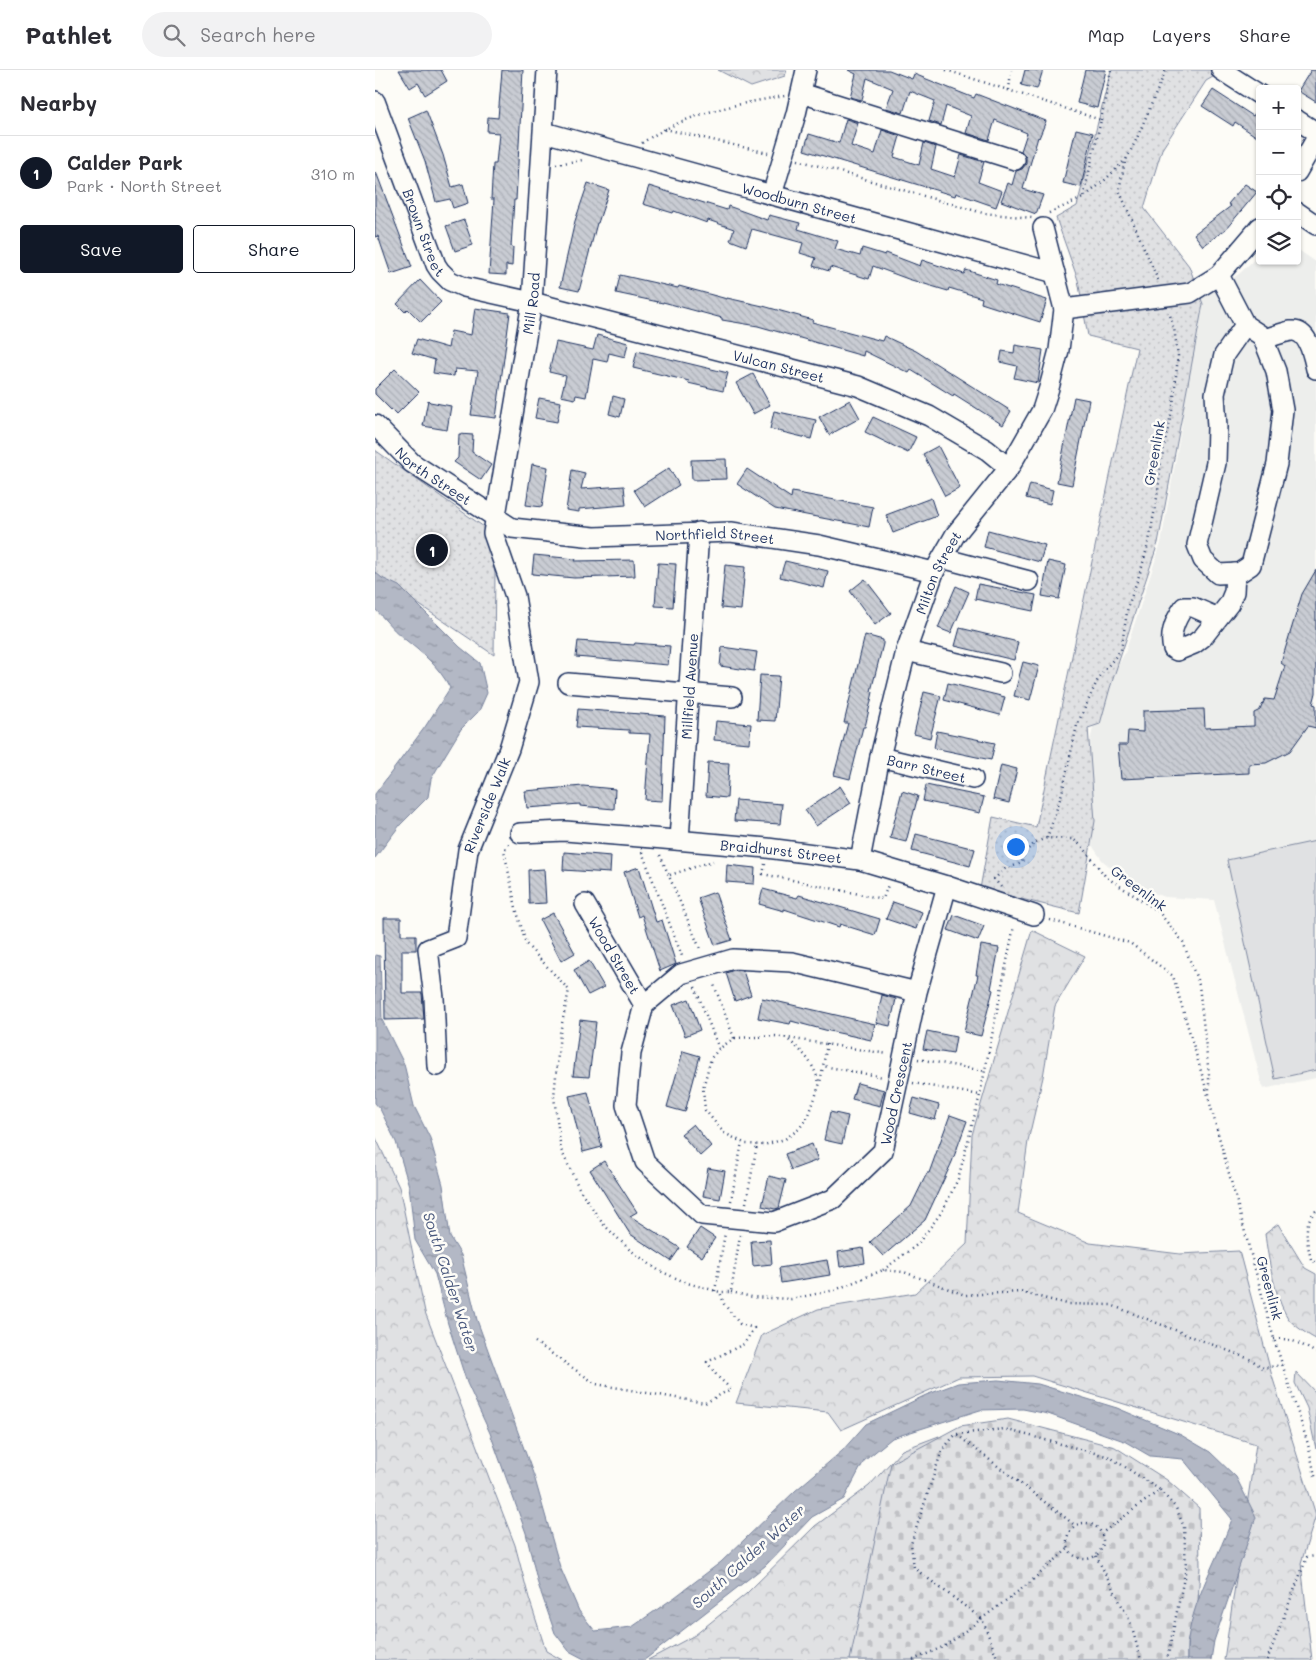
<!DOCTYPE html>
<html lang="en">
<head>
<meta charset="utf-8">
<style>
  :root { --surface:#fff; --page:#f2f2f3; --text:#2b2b33; --muted:#7c7c81; --line:#e1e1e2; --accent:#111827 }
  body { margin:0; font-family:Mali,sans-serif; background:var(--page); color:var(--text) }
  .controls { position:absolute; right:15px; top:15px; display:grid; overflow:hidden; border-radius:5px; box-shadow:0 1px 4px #0004 }
  .controls button { width:45px; height:45px; display:grid; place-items:center; padding:0; border:0; border-bottom:1px solid var(--line); background:var(--surface); color:var(--text); font:25px sans-serif }
  .you { position:absolute; left:640px; top:776px; width:18px; height:18px; margin:-12px; border:4px solid #fff; border-radius:50%; background:#1a73e8; box-shadow:0 0 0 8px #1a73e833 }
  .badge { display:grid; place-items:center; width:32px; height:32px; border-radius:50%; background:var(--accent); color:#fff; font-size:16px; font-weight:700 }
  .pin { position:absolute; translate:-50% -50%; border:2px solid #fff; box-shadow:0 1px 5px #0006 }
  .list { margin:0; padding:0; list-style:none }
  h2 { display:flex; justify-content:space-between; align-items:center; height:65px; margin:0; padding:0 20px; font-size:21px }
  h2 small { font-size:16px; font-weight:400; color:var(--muted) }
  .list li { display:grid; grid-template-columns:32px 1fr auto; gap:15px; align-items:center; box-sizing:border-box; height:75px; padding:0 20px; border-top:1px solid var(--line) }
  .list b { display:block; font-size:19px; white-space:nowrap }
  .list p { margin:0; font-size:16px; white-space:nowrap; color:var(--muted) }
  .list em { font-size:16px; font-style:normal; color:var(--muted) }
  .actions { display:flex; gap:10px; padding:15px 20px }
  .actions a { flex:1; padding:11px 0; border:1px solid var(--accent); border-radius:5px; text-align:center; font-size:18px; color:var(--accent) }
  .actions .main { background:var(--accent); color:#fff }
  .icon { flex:none; width:28px; height:28px; fill:none; stroke:currentColor; stroke-width:2; stroke-linecap:round; stroke-linejoin:round }
  .map { position:relative; flex:none; width:941px; height:1590px; overflow:hidden }
  header { display:flex; align-items:center; gap:30px; box-sizing:border-box; height:70px; padding:0 25px; background:var(--surface); border-bottom:1px solid var(--line) }
  header strong { font-size:24px }
  nav { display:flex; gap:28px; margin-inline-start:auto; font-size:18px }
  .search { width:350px; height:45px; background:var(--page); display:flex; align-items:center; gap:12px; box-sizing:border-box; padding:0 18px; border-radius:28px; color:var(--muted); font-size:19px }
  main { display:flex }
  aside { flex:1; background:var(--surface) }
  .map>svg:first-child { display:block }
  .built { fill:#edeeec }
  .forest { fill:url(#forest-crowns); stroke:#7e88a0 }
  .cemetery { fill:url(#cemetery-stones); stroke:#7e88a0 }
  .park { fill:url(#park-dots); stroke:#7e88a0 }
  .pitch { fill:#e0e1e3; stroke:#7e88a0 }
  .water { fill:url(#water-ripples); stroke:#76819c }
  .building { fill:url(#building-back-hatch); stroke:#1b2f5e }
  .lines { fill:none; stroke-linecap:round; stroke-linejoin:round }
  .minor-casing { stroke:#1b2f5e; stroke-width:22 }
  .path { stroke:#1b2f5e; stroke-width:2.5; stroke-dasharray:1 4; stroke-linecap:butt }
  .minor { stroke:#fdfcf7; stroke-width:19 }
  .labels { text-anchor:middle; dominant-baseline:central; stroke-width:5; stroke-linejoin:round; paint-order:stroke }
  .street-label { font-size:14px; fill:#1b2f5e; stroke:#fdfcf7 }
  .water-label { font-size:15px; font-style:italic; fill:#49587d; stroke:#fdfcf7 }
</style>
</head>
<body>
<header>
<strong>Pathlet</strong>
<div class="search"><svg class="icon" aria-label="search" viewBox="0 0 24 24"><circle cx="10" cy="10" r="6"/><path d="M15 15l6 6"/></svg>Search here</div>
<nav><a>Map</a><a>Layers</a><a>Share</a></nav>
</header>
<main>
<aside>
<h2>Nearby<small></small></h2>
<ul class="list">
<li><span class="badge">1</span><div><b>Calder Park</b><p>Park · North Street</p></div><em>310 m</em></li>
</ul>
<div class="actions"><a class="main">Save</a><a>Share</a></div>
</aside>
<div class="map">
<svg width="941" height="1590" viewBox="0 0 941 1590">
  <defs>
    <pattern id="forest-crowns" width="20" height="18" patternUnits="userSpaceOnUse" patternTransform="scale(1.25)"><rect width="20" height="18" fill="#e0e1e3"/><path d="M2 6a3 3 0 1 1 6 0M12 15a3 3 0 1 1 6 0" fill="none" stroke="#c0c1c5"/></pattern>
    <pattern id="cemetery-stones" width="16" height="16" patternUnits="userSpaceOnUse" patternTransform="scale(1.25)"><rect width="16" height="16" fill="#e0e1e3"/><path d="M2 7V4a2 2 0 0 1 4 0v3zM10 15v-3a2 2 0 0 1 4 0v3z" fill="#c0c1c5"/></pattern>
    <pattern id="park-dots" width="8" height="8" patternUnits="userSpaceOnUse" patternTransform="scale(1.25)"><rect width="8" height="8" fill="#e0e1e3"/><path d="M2 2h.1M6 6h.1" fill="none" stroke="#c0c1c5" stroke-width="1.8" stroke-linecap="round"/></pattern>
    <pattern id="water-ripples" width="26" height="14" patternUnits="userSpaceOnUse" patternTransform="scale(1.25)"><rect width="26" height="14" fill="#b3b8c5"/><path d="M2 4q2-2 4 0t4 0M15 11q2-2 4 0t4 0" fill="none" stroke="#9196a3"/></pattern>
    <pattern id="building-back-hatch" width="6" height="6" patternUnits="userSpaceOnUse" patternTransform="scale(1.25)"><rect width="6" height="6" fill="#c9ccd3"/><path d="M-1 5l2 2M0 0l6 6M5-1l2 2" fill="none" stroke="#acb0b8"/></pattern>
  </defs>
  <rect width="100%" height="100%" fill="#fdfcf7"/>
  <filter id="ink" filterUnits="userSpaceOnUse"><feTurbulence type="fractalNoise" baseFrequency=".02" numOctaves="2"/><feDisplacementMap in="SourceGraphic" scale="10" xChannelSelector="R" yChannelSelector="G"/><feConvolveMatrix kernelMatrix="1 2 1 2 8 2 1 2 1" color-interpolation-filters="sRGB"/></filter>
  <g filter="url(#ink)">
    <!-- built -->
    <path class="built" d="M922 179 941 192V1008L888 1019 839 830 790 827 756 815 727 790 700 750 723 631 750 583 786 473 807 354 810 289 799 236 833 225 864 204 885 184V191H922Z"/>
    <!-- forest -->
    <path class="forest" d="M343 0H412L410 6 376 17Z
      M657 860 710 886 680 936 668 1007 653 1071 643 1143 715 1173 805 1184 864 1181 897 1306 941 1445 926 1493 937 1590H849L881 1374 657 1306 584 1307 466 1360 453 1342 361 1333 387 1265 443 1239 540 1223 592 1174 597 1065Z
      M0 1066 24 1117 50 1242 140 1475 154 1528 171 1581 187 1590H0Z
      M903 1154 930 1198 941 1204V1269C934 1266 917 1254 913 1248 900 1228 893 1188 890 1164Z
      M921 1302 941 1323V1379L932 1338 920 1313Z
      M564 1366 520 1507 541 1590H273L320 1565 371 1524 440 1456 494 1416 527 1380Z"/>
    <!-- cemetery -->
    <path class="cemetery" d="M633 1349 740 1377 792 1410 824 1438 825 1497 823 1533 812 1573V1590H475L516 1393 585 1356Z"/>
    <!-- park -->
    <path class="park" d="M736 0H850L831 11 787 79 769 138 814 196 828 234 783 473 735 618 725 654 713 658 720 751 704 843 605 819 618 747 661 757 762 278 713 266 703 210 681 148 702 136Z
      M0 380 109 457 120 503 119 585 0 505Z"/>
    <!-- pitch -->
    <path class="pitch" d="M941 771V1000L900 1009 852 790Z"/>
    <!-- water -->
    <path class="water" d="M0 502 7 508 24 516 85 577 105 593 112 623 104 641 86 659 69 687 56 709 53 727 25 755 0 788V724L50 657 75 618C64 596 46 582 27 567 17 559 9 548 0 539Z
      M0 885 5 886 7 950 29 994 39 1036 55 1068 68 1115 75 1167 86 1185 102 1250 159 1406 185 1497 204 1541 220 1561 257 1557 300 1527 346 1492 420 1421 467 1381 491 1354 551 1325 583 1313 623 1310 663 1314 742 1338 806 1365 835 1382 861 1407 881 1447 839 1571 836 1590H812C810 1541 841 1494 857 1449L808 1389 775 1386 749 1371 673 1344 648 1339 605 1340 517 1368 489 1391 469 1429 437 1447 390 1496 272 1588 269 1590H211L194 1581 180 1563 163 1514 151 1463 115 1363 92 1313 73 1254 60 1204 40 1170 34 1116 21 1072 5 1039 0 1033Z"/>
    <!-- building -->
    <path class="building" d="M24 0H66L72 11 50 25 43 13 35 18Z
      M127 0H148L141 130H139L136 177H138L137 196 131 195V205L114 204 119 129H116L118 94H121L124 63 112 62 113 47 123 48Z
      M473 0H514L537 9 539 4 599 28 601 24 671 51 664 68 663 67 648 119 668 125 661 144 626 131 633 113 637 115 641 101 647 99 651 94V87L646 81 652 63 620 50 614 70 591 63 596 46 571 36 566 55 554 51 560 31 535 21 528 43 511 38 518 19 492 8 487 30 475 27 481 4Z
      M650 0H668L662 19 646 15Z
      M710 0H731L722 38 702 33Z
      M936 0H941V32L923 21Z
      M838 20 878 46 885 36V69L860 52 858 56 827 36Z
      M51 40 68 85 77 117 88 114 93 133 78 138 75 129 61 132 50 91 33 48Z
      M471 49 483 53 476 76 500 84 507 60 525 66 519 87 544 95 549 73 561 77 556 99 580 107 586 85 609 92 603 112 627 121 621 137 581 123 580 126 429 80 434 64 464 73Z
      M701 59 718 63 706 117 688 113Z
      M1 102 37 197 16 204 3 166 0 167V103Z
      M213 113 234 120 223 153H222L204 221 185 217 200 151Z
      M870 114 882 122 851 159 828 176 819 164 856 136 853 134Z
      M274 116 352 140 353 136 392 150 394 145 425 153 423 159 463 171 460 179 485 186 487 178 510 185 511 183 545 196 547 190 589 204 591 200 622 210 621 214 672 230 665 252 606 233 607 228 574 218 573 221 533 209 498 196 494 209 455 197 454 201 438 196 441 188 425 183 428 173 377 159 371 176 355 170 359 159 333 150 332 153 299 141 298 143 268 134Z
      M89 150 98 175 80 181 71 156Z
      M245 205 303 218 304 216 352 229V228L388 236 438 250 437 252 507 271 509 266 541 281 636 341 628 355 579 324 578 326 536 300 534 303 489 281 488 286 383 256 347 250V248L288 232V233L241 223Z
      M45 210 66 232 46 252 33 239 30 242 22 234Z
      M100 238 135 243 121 348 96 345 103 301 80 299 79 306 58 303 60 290 37 283 42 269 73 278 76 261 96 265Z
      M222 265 253 273 250 287 234 283 232 292 218 289 211 327 201 325 200 329 186 326 191 306 174 302 181 272 218 280Z
      M640 275 668 280 663 313 639 308 642 296 625 292 627 281 639 283Z
      M262 281 353 303 348 321 313 313 314 311 258 298Z
      M20 299 44 322 21 345 0 324V319Z
      M378 304 395 335 378 344 361 313Z
      M238 326 249 329 245 347 234 344Z
      M699 327 714 330 697 415 682 412Z
      M164 328 186 332 182 352 160 348Z
      M53 330 55 332 76 336 72 360 48 356Z
      M475 330 485 348 454 365 444 347Z
      M399 341 441 350 436 369 395 359Z
      M498 347 541 367 533 383 490 362Z
      M84 364 98 365 97 382 116 395 106 410 79 392 83 388Z
      M563 376 585 418 570 426 548 384Z
      M351 389 352 409 317 410 316 390Z
      M157 394 173 397 167 437 151 435Z
      M294 398 304 415 270 437 259 420Z
      M372 399 416 428 417 422 498 437 494 457 400 439 362 414Z
      M197 400 210 403 206 419 249 416 251 435 204 439V442L191 440Z
      M655 414 678 420 675 434 651 428Z
      M556 428 562 446 518 463 511 445Z
      M613 460 670 475 665 492 609 477Z
      M159 485 201 489 200 491 259 490 260 506 199 508 157 504Z
      M410 491 453 501 449 518 405 507Z
      M673 491 691 495 684 529 667 526Z
      M283 493 301 494 298 537 280 536Z
      M350 495 370 497 366 540 346 538Z
      M941 500V623L938 634 941 635V658L933 656 915 681 891 693 874 694V703L746 709 743 675H752L753 661 768 662V641L829 639 830 658 879 656V643L885 640 890 629 899 630 910 596 906 593 927 524Z
      M490 509 516 543 500 555 475 521Z
      M603 514 661 525 658 541 600 529Z
      M581 516 594 522 576 563 563 558Z
      M585 558 643 572 639 590 580 576Z
      M490 565 508 570V574L496 621 498 622 490 657H488L475 709 459 705 473 653H469Z
      M203 571 259 575 260 573 295 576 293 595 201 587Z
      M347 577 382 582 379 601 345 596Z
      M648 592 664 596 655 630 639 626Z
      M385 605 404 606 400 651 382 650Z
      M573 613 630 627 625 645 569 630Z
      M549 622 566 626 555 668 539 664Z
      M203 639 290 646 287 731 270 730 275 664 254 663V660L201 657Z
      M341 651 376 654 374 673 339 670Z
      M562 661 620 673 616 690 559 678Z
      M333 692 354 693 352 728 331 726Z
      M626 695 642 699 634 733 618 729Z
      M551 715 609 727 605 743 548 731Z
      M208 716 240 719 239 739 205 736V734L152 738 150 721Z
      M465 716 476 733 441 756 430 740Z
      M527 721 543 726 531 772 515 768Z
      M361 730 407 734 405 754 359 751Z
      M541 764 600 779 595 796 537 781Z
      M189 782 236 786 235 803 188 800Z
      M352 795 380 798 379 814 351 812Z
      M264 797 281 852 287 850 301 894 285 901 267 845 263 847 249 802Z
      M169 799 171 833 154 834 153 800Z
      M388 819 422 828 424 825 505 849 500 865 465 854 464 857 409 839V841L384 834Z
      M340 822 357 870 340 875 323 828Z
      M518 832 547 842 541 859 511 849Z
      M178 843 200 883 186 891 165 850Z
      M579 845 609 856 603 871 573 860Z
      M9 848H26V865H41V880H27V923H47L49 949 10 950Z
      M606 875 624 878 616 919 618 920 606 966 589 962 603 905H601Z
      M214 891 229 917 213 925 199 900Z
      M359 900 368 901 376 925 360 931 351 903Z
      M507 925 521 929 515 956 501 953Z
      M387 928 500 954 496 970 450 960 416 951 415 954 383 948Z
      M314 929 325 960 310 966 298 935Z
      M205 950 221 952 214 1007 198 1006Z
      M552 961 581 967 578 984 548 979Z
      M308 981 325 986 310 1042 292 1037Z
      M482 1013 509 1020 505 1036 477 1029Z
      M213 1022 227 1077 208 1082 194 1026Z
      M539 1028 564 1035 560 1050 535 1043Z
      M455 1042 473 1046 467 1074 449 1070Z
      M575 1045 592 1051 577 1092 550 1150 508 1186 495 1172 536 1136 552 1103H554Z
      M318 1054 336 1076 325 1086 306 1064Z
      M437 1074 443 1090 416 1100 410 1084Z
      M229 1091 262 1142 255 1146 305 1178 296 1191 255 1164 215 1100Z
      M333 1098 350 1101 345 1129 328 1126Z
      M394 1106 411 1110 404 1138 400 1139 387 1136Z
      M325 1158 340 1168 327 1187 312 1177Z
      M395 1170 397 1194 378 1196 376 1171Z
      M488 1178 490 1193 465 1197 463 1182Z
      M452 1190 455 1205 406 1213 404 1198Z"/>
    <g class="lines">
      <defs>
        <g id="minor">
          <path d="M846 0 885 25"/>
          <path d="M426 23 640 90"/>
          <path id="s1" d="M0 31 61 195 65 201 75 211 89 217 157 232 483 316 554 346 612 380 634 398"/>
          <path d="M922 50 941 62"/>
          <path id="s2" d="M169 62 680 203"/>
          <path d="M922 102 941 69"/>
          <path d="M397 125 421 44 431 0"/>
          <path d="M922 142 941 155"/>
          <path d="M844 205 870 255 887 266 901 301 908 340 902 394 876 495 864 503 843 504 828 490 822 475 841 393 842 357 840 324 849 285 870 255"/>
          <path d="M689 239 815 223 844 205 885 157"/>
          <path d="M889 269C897 267 908 262 916 261 934 259 938 287 941 299"/>
          <path id="s3" d="M0 355 37 393 137 458 219 467 356 462 444 475 559 502"/>
          <path d="M567 488 654 511"/>
          <path d="M843 548 818 537H809C800 550 794 565 798 579L802 581 819 574 828 567 854 534 859 522 860 503"/>
          <path d="M531 581 626 603"/>
          <path d="M193 613 357 627"/>
          <path id="s4" d="M505 687 598 709"/>
          <path id="s5" d="M145 763 190 761 277 768 392 778 485 790 572 816 659 845"/>
          <path id="s6" d="M304 770 324 462"/>
          <path id="s7" d="M485 790 505 687 531 581 559 502 580 465 634 398 667 340 674 318 684 280 689 239 668 158"/>
          <path id="s8" d="M210 834 269 935"/>
          <path id="s9" d="M542 922 417 892 358 889 306 904 269 935 256 983 251 1035 270 1092 327 1145 399 1152 458 1129 508 1081 542 922 572 816"/>
          <path id="s10" d="M62 996 59 928 53 879 81 868 93 780 134 679 154 612 140 526 118 463 157 232 172 0"/>
        </g>
      </defs>
      <!-- minor casing -->
      <use href="#minor" class="minor-casing"/>
      <!-- path -->
      <path class="path" d="M571 0 726 50 708 128
        M634 20 636 0
        M726 50 736 0
        M290 59 393 83
        M267 73C309 44 360 34 410 26
        M423 90 608 143 657 148
        M181 94 208 90
        M674 143 708 128 729 111 751 89
        M783 210 744 120 750 92 762 68 791 0
        M672 768 687 723 702 655 724 607 746 580 753 536 766 500 774 471 783 422 786 390 798 336 803 286 799 258 794 242
        M134 774 129 780 141 838 151 874 194 920 185 963 179 1027 186 1080 205 1120 228 1154 254 1179 283 1200 312 1213 345 1222H356L365 1165
        M267 782 307 886
        M285 785 326 881
        M390 794 388 804 508 829 513 815
        M295 805 338 791
        M626 817 619 809 630 799 647 793 649 783 661 772 672 768 698 769 708 777 731 807 783 841 808 872 824 915 834 1005V1030
        M675 850 755 873 798 906 833 1025
        M320 917 344 979 359 968 338 912
        M410 967C429 983 436 989 444 1012
        M360 968 400 966 513 984
        M452 974 448 996 508 1007
        M344 979 336 988 328 1018 330 1040 349 1063 371 1074 389 1075 410 1069 424 1059 434 1045 445 1013 448 996
        M543 989 610 1001
        M538 1013 605 1025
        M834 1030 899 1269 933 1374 941 1410
        M356 1131 367 1072
        M371 1133 382 1075
        M941 1141C927 1153 932 1173 936 1189L941 1193
        M508 1200 543 1174 568 1140 583 1109 605 1025 639 856
        M340 1221 350 1163
        M356 1222 377 1227 416 1229 460 1220 508 1200 529 1202 590 1225 645 1222 692 1234 736 1235 877 1290 888 1298 907 1295
        M899 1269C915 1267 928 1275 941 1283
        M160 1272 221 1314 330 1333 356 1319 342 1306 332 1292 369 1274 379 1258 365 1254 349 1234 345 1222
        M582 1364 629 1359 735 1387 785 1420 727 1463
        M785 1420 801 1438 809 1457 811 1498 792 1590
        M692 1471a18 18 0 1 1 36 0a18 18 0 1 1-36 0Z
        M721 1486 755 1551 766 1590
        M538 1590 570 1576 653 1514 694 1478
        M623 1590 607 1549 539 1498 536 1474 567 1380 581 1364 701 1456
        M892 1590 932 1487 941 1486"/>
      <!-- minor -->
      <use href="#minor" class="minor"/>
    </g>
  </g>
  <g class="labels">
    <!-- street labels -->
    <g class="street-label">
      <text stroke="none"><textPath href="#s2" startOffset="265">Woodburn Street</textPath></text>
      <text stroke="none"><textPath href="#s1" startOffset="140">Brown Street</textPath></text>
      <text stroke="none"><textPath href="#s10" startOffset="802">Mill Road</textPath></text>
      <text stroke="none"><textPath href="#s1" startOffset="536">Vulcan Street</textPath></text>
      <text transform="translate(779 383) rotate(-80)">Greenlink</text>
      <text stroke="none"><textPath href="#s3" startOffset="78">North Street</textPath></text>
      <text stroke="none"><textPath href="#s3" startOffset="376">Northfield Street</textPath></text>
      <text stroke="none"><textPath href="#s7" startOffset="299">Milton Street</textPath></text>
      <text stroke="none"><textPath href="#s6" startOffset="154">Millfield Avenue</textPath></text>
      <text stroke="none"><textPath href="#s4" startOffset="48">Barr Street</textPath></text>
      <text stroke="none"><textPath href="#s10" startOffset="285">Riverside Walk</textPath></text>
      <text stroke="none"><textPath href="#s5" startOffset="262">Braidhurst Street</textPath></text>
      <text transform="translate(764 818) rotate(37)">Greenlink</text>
      <text stroke="none"><textPath href="#s8" startOffset="59">Wood Street</textPath></text>
      <text stroke="none"><textPath href="#s9" startOffset="794">Wood Crescent</textPath></text>
      <text transform="translate(895 1218) rotate(75)">Greenlink</text>
    </g>
    <!-- water labels -->
    <g class="water-label">
      <text transform="translate(76 1212) rotate(72)">South Calder Water</text>
      <text transform="translate(373 1486) rotate(-42)">South Calder Water</text>
    </g>
  </g>
</svg>
<div class="controls">
<button>+</button>
<button>−</button>
<button><svg class="icon" aria-label="locate" viewBox="0 0 24 24"><circle cx="12" cy="12" r="6"/><path d="M12 2v4M12 18v4M2 12h4M18 12h4"/></svg></button>
<button><svg class="icon" aria-label="layers" viewBox="0 0 24 24"><path d="M12 4l9 5-9 5-9-5zM3 14l9 5 9-5"/></svg></button>
</div>
<div class="you"></div>
<div class="pin badge" style="left:57px;top:480px">1</div>
</div>
</main>
</body>
</html>
